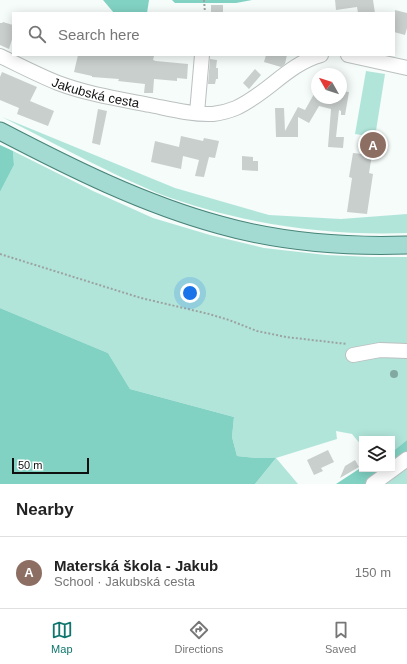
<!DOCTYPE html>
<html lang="en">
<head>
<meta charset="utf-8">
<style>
  :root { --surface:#fff; --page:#f2f2f2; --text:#222; --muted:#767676; --line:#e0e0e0; --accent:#0f766e }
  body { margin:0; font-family:Helvetica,sans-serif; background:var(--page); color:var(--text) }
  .controls { position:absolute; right:12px; bottom:12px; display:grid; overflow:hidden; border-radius:0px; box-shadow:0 2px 10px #0003 }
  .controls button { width:36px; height:36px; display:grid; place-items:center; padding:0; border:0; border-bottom:1px solid var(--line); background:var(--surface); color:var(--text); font:20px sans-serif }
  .compass { position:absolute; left:311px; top:68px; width:36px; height:36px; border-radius:50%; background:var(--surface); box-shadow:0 2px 10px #0003; rotate:309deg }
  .scale { position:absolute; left:12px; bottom:10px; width:77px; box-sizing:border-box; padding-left:4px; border:2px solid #0e1110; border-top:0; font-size:11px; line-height:14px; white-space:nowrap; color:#0e1110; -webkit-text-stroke:3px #fff; paint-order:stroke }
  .you { position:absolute; left:190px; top:293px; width:14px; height:14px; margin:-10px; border:3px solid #fff; border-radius:50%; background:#1a73e8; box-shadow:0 0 0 6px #1a73e833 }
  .badge { display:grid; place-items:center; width:26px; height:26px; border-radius:50%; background:var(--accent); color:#fff; font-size:13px; font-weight:700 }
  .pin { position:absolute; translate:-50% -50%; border:2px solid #fff; box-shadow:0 1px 4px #0006 }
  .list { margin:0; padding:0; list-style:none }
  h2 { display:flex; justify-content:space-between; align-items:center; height:52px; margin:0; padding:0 16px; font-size:17px }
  h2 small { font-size:13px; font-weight:400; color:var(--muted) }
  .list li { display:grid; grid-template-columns:26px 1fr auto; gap:12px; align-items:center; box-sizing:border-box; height:72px; padding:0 16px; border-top:1px solid var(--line) }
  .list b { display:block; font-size:15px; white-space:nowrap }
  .list p { margin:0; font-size:13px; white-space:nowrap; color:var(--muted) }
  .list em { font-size:13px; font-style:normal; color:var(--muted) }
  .icon { flex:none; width:22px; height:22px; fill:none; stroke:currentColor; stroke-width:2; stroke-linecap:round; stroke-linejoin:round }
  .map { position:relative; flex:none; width:407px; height:484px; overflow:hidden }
  .search { position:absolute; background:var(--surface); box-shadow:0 2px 10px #0003; left:12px; right:12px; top:12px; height:44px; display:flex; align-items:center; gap:10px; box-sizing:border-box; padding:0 14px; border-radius:0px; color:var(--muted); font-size:15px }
  .sheet { height:124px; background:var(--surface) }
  nav { display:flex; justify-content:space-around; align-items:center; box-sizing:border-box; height:56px; border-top:1px solid var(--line); background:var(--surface); font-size:11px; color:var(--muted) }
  nav a { display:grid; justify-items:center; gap:2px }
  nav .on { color:var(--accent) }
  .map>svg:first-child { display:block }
  .green { fill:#b1e5da }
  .forest { fill:#81d2c3 }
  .building { fill:#c9cfcd }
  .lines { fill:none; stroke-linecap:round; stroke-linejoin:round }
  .minor-casing { stroke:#bbc1c0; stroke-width:16 }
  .major-casing { stroke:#478479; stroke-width:19 }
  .path { stroke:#9ca2a0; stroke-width:2; stroke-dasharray:2 2; stroke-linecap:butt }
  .minor { stroke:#fff; stroke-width:14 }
  .major { stroke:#a3dad1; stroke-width:17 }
  .tree { fill:#81a8a1 }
  .labels { text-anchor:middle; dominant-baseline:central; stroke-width:3.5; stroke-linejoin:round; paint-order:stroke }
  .street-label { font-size:13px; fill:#0e1110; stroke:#fff }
</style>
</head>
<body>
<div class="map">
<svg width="407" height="484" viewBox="0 0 407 484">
  <rect width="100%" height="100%" fill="#f5fcfa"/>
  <!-- green -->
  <path class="green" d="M366 71 385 74 375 137 355 134Z
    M2 117 175 188 269 215 341 219 407 214V233C322 236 237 223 157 193 145 188 133 182 121 177 81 158 42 137 2 117Z
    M13 151 93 191 153 218 210 235 264 248 326 255 371 257H407V440L392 452V439H362V446L352 434 336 431 337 439 276 458 298 484H255L276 458H256L237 456 232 437 234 417 130 389 108 353 0 308V192L14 165Z
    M407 465V484H383Z"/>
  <!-- forest -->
  <path class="forest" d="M103 0H149L147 13H114Z
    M172 0H252L236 3H175Z
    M0 145 13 151 14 165 0 192Z
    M0 308 108 353 130 389 234 417 232 437 237 456 256 458H276L255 484H0Z
    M407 440V465L383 484H336L362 467V469H392V452Z"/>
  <!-- building -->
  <path class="building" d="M335 0H373L375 13H358L357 7 336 10Z
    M211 5H223V13H211Z
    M395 10 407 13V28L405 35 394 32Z
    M3 22 13 25V36L9 49 0 45V23H2Z
    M78 55H140L154 56 153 60 156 61 188 64 187 79 177 78V81L154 79 153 93H144L145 84 118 81 119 79 92 77V76L74 72Z
    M266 55H287L285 64 281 67 264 62Z
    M210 59 217 60 216 68H218V79H216L215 84H208Z
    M255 69 261 75 249 89 243 83Z
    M2 72 37 87 30 101 54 111 48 126 17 114 19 108 0 100V77Z
    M341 91 349 92 345 115H341V111L339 110 336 137H344L343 148 328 147 331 109 319 106 309 123 298 117V137H276L275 108H284L285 131 298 107 305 110 314 94 317 95V98H341Z
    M98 109 107 111 100 145 92 143Z
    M181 136 203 141 204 138 219 141 215 158 209 157 204 177 195 176 199 160 183 156 181 169 151 162 155 141 179 147Z
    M353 153 372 155 369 173 373 174 367 214 347 212 352 178 349 177Z
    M242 156 253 157V161H258V171L242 170Z
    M328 450 334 462 321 468 323 471 314 475 307 460Z
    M355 460 359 467 340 478 345 466Z"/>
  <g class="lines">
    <defs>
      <g id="minor">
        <path d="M348 55 407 68"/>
        <path id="s1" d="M0 56C19 65 38 75 58 83 87 94 119 99 150 105 170 109 192 115 213 114 221 113 229 111 236 108 267 94 288 64 321 55"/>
        <path d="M197 113 202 55"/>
        <path d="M353 355 380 350 407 351"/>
        <path d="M373 484 407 459"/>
      </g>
      <path id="major" d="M0 131C71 168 143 204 220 225 280 242 345 247 407 245"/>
    </defs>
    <!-- minor casing -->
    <use href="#minor" class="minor-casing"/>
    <!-- major casing -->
    <use href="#major" class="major-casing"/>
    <!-- path -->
    <path class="path" d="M204 0 205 13
      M0 254 141 298 209 314 229 320 257 331 286 337 347 344"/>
    <!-- minor -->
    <use href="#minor" class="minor"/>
    <!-- major -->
    <use href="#major" class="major"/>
  </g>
  <!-- trees -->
  <circle class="tree" cx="394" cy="374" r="4"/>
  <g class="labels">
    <!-- street labels -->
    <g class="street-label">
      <text stroke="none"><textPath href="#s1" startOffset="103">Jakubská cesta</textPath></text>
    </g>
  </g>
</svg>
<div class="controls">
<button><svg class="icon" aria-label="layers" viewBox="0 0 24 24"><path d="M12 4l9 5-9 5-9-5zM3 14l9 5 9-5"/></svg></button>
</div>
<svg class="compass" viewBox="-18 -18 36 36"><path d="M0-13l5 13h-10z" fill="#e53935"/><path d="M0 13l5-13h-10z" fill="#767676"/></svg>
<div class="scale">50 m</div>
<div class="you"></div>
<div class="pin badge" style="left:373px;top:145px;background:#8d6e63">A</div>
<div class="search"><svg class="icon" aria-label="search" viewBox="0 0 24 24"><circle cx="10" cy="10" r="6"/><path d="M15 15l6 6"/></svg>Search here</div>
</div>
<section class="sheet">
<h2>Nearby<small></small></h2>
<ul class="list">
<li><span class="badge" style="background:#8d6e63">A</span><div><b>Materská škola - Jakub</b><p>School · Jakubská cesta</p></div><em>150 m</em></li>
</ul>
</section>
<nav>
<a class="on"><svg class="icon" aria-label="map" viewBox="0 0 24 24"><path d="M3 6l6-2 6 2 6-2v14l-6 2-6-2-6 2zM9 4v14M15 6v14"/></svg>Map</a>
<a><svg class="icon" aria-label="directions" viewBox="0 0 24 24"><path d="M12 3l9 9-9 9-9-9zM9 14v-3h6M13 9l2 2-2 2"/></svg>Directions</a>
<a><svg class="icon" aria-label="saved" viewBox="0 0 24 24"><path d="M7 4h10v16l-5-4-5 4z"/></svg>Saved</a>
</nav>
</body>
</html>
